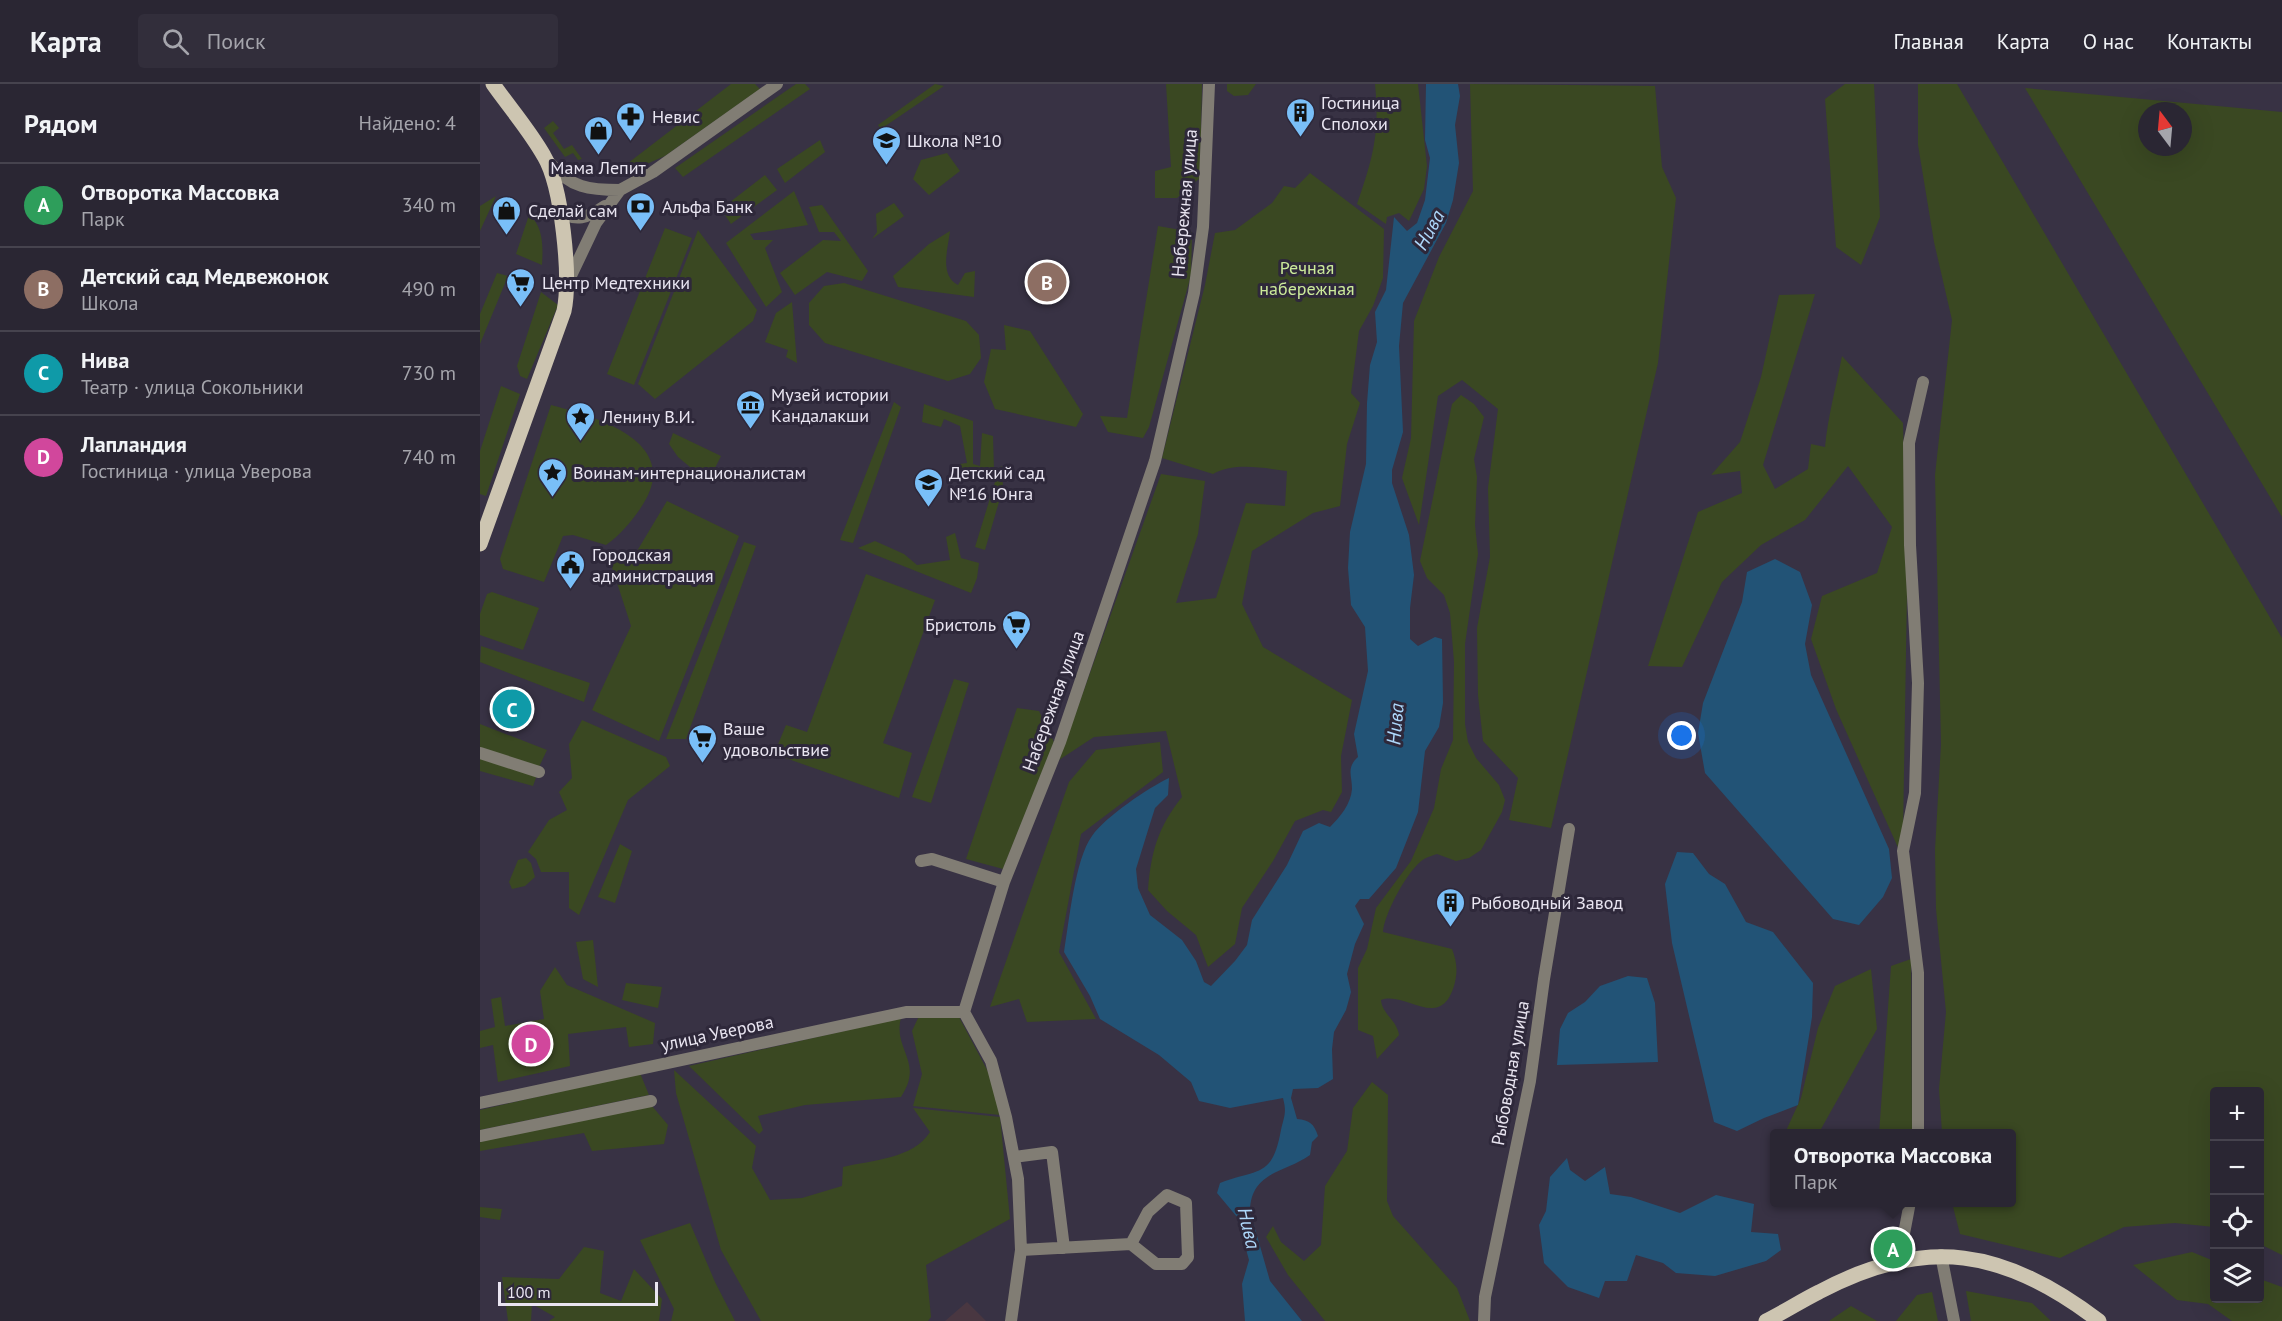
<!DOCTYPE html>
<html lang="ru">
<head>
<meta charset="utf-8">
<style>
  :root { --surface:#2a2633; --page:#322e3b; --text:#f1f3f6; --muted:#a5a5ac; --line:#46434e; --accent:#1a73e8 }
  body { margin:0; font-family:"PT Sans",sans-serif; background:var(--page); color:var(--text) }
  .controls { position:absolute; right:18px; bottom:18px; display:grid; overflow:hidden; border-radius:6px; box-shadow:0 6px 24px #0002 }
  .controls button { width:54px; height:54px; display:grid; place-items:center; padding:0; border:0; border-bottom:2px solid var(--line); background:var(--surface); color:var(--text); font:30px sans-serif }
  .compass { position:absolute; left:1658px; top:18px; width:54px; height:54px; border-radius:50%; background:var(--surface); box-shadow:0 6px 24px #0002; rotate:344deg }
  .scale { position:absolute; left:18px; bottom:15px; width:160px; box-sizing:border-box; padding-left:6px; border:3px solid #e9e5f1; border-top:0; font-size:16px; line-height:21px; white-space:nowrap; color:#e9e5f1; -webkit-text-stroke:4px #2e283a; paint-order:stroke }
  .you { position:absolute; left:1202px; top:652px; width:21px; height:21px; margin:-15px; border:4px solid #fff; border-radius:50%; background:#1a73e8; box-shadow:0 0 0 9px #1a73e833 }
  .badge { display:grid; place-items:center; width:39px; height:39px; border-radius:50%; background:var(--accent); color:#fff; font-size:20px; font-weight:700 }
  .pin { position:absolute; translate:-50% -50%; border:3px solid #fff; box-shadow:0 2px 6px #0006 }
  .popup { position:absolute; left:1290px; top:1045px; width:246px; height:78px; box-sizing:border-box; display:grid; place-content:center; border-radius:6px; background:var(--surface); filter:drop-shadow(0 2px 4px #0005); font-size:20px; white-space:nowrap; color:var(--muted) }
  .popup b { font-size:22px; color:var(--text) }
  .popup::after { content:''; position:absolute; left:50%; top:100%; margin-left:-12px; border:12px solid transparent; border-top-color:var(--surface) }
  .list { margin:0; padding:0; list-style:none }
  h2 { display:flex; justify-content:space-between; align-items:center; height:78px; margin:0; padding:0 24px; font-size:26px }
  h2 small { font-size:20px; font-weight:400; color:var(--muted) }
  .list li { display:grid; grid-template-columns:39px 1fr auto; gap:18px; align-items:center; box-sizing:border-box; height:84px; padding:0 24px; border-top:2px solid var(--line) }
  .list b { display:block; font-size:22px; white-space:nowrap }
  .list p { margin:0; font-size:20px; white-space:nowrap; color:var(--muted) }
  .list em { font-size:20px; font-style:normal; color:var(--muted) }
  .icon { flex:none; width:33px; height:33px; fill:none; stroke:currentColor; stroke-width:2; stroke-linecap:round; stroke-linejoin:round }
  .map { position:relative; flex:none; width:1802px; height:1237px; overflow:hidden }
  header { display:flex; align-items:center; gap:36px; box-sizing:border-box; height:84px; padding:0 30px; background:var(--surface); border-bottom:2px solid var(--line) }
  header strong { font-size:28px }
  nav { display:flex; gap:33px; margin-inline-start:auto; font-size:21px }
  .search { width:420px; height:54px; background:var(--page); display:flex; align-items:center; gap:15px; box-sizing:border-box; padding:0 21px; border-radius:6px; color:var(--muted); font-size:22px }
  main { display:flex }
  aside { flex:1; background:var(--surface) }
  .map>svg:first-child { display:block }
  .industrial { fill:#493741 }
  .green { fill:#3a4822; fill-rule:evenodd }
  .water { fill:#225376 }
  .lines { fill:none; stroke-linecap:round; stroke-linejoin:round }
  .minor { stroke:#817d74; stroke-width:12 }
  .major { stroke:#cdc5b1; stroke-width:15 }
  .labels { text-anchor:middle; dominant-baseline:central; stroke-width:6; stroke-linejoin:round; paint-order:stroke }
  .poi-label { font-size:18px; fill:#e9e5f1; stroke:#2e283a; text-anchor:start }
  .street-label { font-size:18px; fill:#e9e5f1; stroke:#2e283a }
  .park-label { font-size:18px; fill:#cbea9a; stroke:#2e283a }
  .water-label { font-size:20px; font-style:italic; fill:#add7fa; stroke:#2e283a }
</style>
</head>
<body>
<header>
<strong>Карта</strong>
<div class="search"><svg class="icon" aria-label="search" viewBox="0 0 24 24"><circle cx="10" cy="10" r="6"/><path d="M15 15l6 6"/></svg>Поиск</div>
<nav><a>Главная</a><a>Карта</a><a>О нас</a><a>Контакты</a></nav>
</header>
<main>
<aside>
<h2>Рядом<small>Найдено: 4</small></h2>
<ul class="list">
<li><span class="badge" style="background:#2e9e5b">A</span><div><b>Отворотка Массовка</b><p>Парк</p></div><em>340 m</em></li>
<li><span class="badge" style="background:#8d6e63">B</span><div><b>Детский сад Медвежонок</b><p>Школа</p></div><em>490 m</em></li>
<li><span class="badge" style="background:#0f9aa8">C</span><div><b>Нива</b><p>Театр · улица Сокольники</p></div><em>730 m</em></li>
<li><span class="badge" style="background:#d1479c">D</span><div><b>Лапландия</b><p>Гостиница · улица Уверова</p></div><em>740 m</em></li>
</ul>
</aside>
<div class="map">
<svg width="1802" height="1237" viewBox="0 0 1802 1237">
  <rect width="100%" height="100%" fill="#383244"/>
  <!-- industrial -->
  <path class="industrial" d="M487 1218 506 1237H465Z"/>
  <!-- green -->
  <path class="green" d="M251 0H275L280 5 185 72 141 91 139 86Z
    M316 0H325L330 5 203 93 195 84Z
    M455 0 464 2 401 45 398 41Z
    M686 0H722L720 94 697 114H675V87L691 83Z
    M747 0H776L768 11 754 12 747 7Z
    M895 0H938L947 82 944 105 929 137 919 129 907 133 906 140 877 120C893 74 900 49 895 0Z
    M990 0 1175 2 1182 83 1196 114 1178 279 1071 744 1029 736 1038 694 1003 657 998 611 997 544 1010 473 1008 404 1018 325 982 296 958 312 939 441 922 394 931 354 934 237 959 173 993 107Z
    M1365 0H1394L1400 133 1381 181 1356 163 1345 15Z
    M1438 0H1477L1802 554V1171L1780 1160V1008H1734V1143L1695 1139 1644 1143 1580 1174 1480 1150 1472 1119 1532 1118V1050L1462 1049 1459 1005 1466 928 1456 825 1455 766 1461 660 1455 391 1472 236 1454 158 1438 61Z
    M1545 4 1802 28V433ZM1667 27H1703V63H1667Z
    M73 37 79 44 73 49 84 65 92 61 102 75 98 76 93 69 85 73 64 44Z
    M340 56 345 68 305 99 297 85Z
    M467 69 480 87 449 111 433 95 441 76Z
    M830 89 904 145 903 194 893 222 879 247 871 309 880 319 867 360 860 422 833 429 772 467 762 520 783 563 872 616 861 672 862 708 851 728 843 726 815 737 793 777 762 824 755 860 728 883 716 851 687 827 668 806C671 768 678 743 702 713L686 647 614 653 579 676 681 390 725 397 718 450 696 519 736 514 766 419 805 422 807 387C783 384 755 378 733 390L682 374 725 201 735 149 755 146 792 119 804 102 815 104Z
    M285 91 297 106 251 140 241 125Z
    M314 107 328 141 270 150 274 156H293L285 164 302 208 286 223 246 159Z
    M16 112 0 147V122Z
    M414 119 424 132 392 155 397 148 396 130Z
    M342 121 388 187 382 197 347 188 315 211 300 189 343 156 361 157 354 148H339L329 123Z
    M49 131C64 142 63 165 62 181L36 170Z
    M678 142 712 148 711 191 669 343 663 354 628 348 620 332 647 334Z
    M185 144 212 154 154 301 127 290Z
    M218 146 277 226 273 237 175 315 158 300Z
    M470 147C468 165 459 191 478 201L485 189 495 187 494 213 418 203 413 192 449 160Z
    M17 189 28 192 0 260V230Z
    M364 199 486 237 499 251 501 274 490 290 468 297 345 259 329 241V219L344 202Z
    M61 208 78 221 47 295 40 292 37 282Z
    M1335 210 1283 381 1295 405 1328 385 1331 360 1345 363C1348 332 1356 303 1362 272L1423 339 1427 507 1423 748 1420 768 1356 625 1331 555 1342 512 1397 489 1412 443 1368 382 1325 436 1281 461 1242 498 1202 583 1168 582 1218 428 1262 409 1260 387 1231 391 1260 358 1281 293 1299 211Z
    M312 218 317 279 306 273 308 266 285 258 296 229Z
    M524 241 550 247 603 330 596 343 515 325 504 298 511 265 526 266Z
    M21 302 40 310 6 412 0 410V367Z
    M981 311 994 320 1004 333 994 375 997 393 995 441 998 470 985 560V640L988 658 996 674 1019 701 1025 716 1022 728 1001 766 989 774 976 777 957 770C953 771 948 773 944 775 928 785 904 830 903 848L972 865C977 878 978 888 974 902 960 948 925 906 901 916 902 930 917 936 919 951L897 975 893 952 878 946V884L887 865 896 824 931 777 954 724 961 685 973 656 974 578 970 529 964 511 947 494 940 477 972 320Z
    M414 318 421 323 373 459 360 456Z
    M444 320 493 337V380L500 382 502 349 513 352 514 387 522 382 523 404 505 466 495 463 515 398 505 391 483 388 480 380 487 379 480 342 464 335 461 343 442 338Z
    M71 321C120 334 206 359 160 425 150 439 140 451 126 461L93 451 83 452 64 498 23 485 20 475Z
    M193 349 241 372 228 398 198 373 189 360Z
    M187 417 259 452 179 657 112 626 151 542 130 477 157 467Z
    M475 449 481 474 499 479 497 494 491 509 378 464 395 457 424 470 437 481 470 476 466 453Z
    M264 458 276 462 206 655H186Z
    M386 490 455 516 403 659 432 669 419 714 294 670 306 641 327 648Z
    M12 508 59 524 43 566 0 551V530L7 510Z
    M1 562 110 599 104 618 0 578Z
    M474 595 489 599 451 719 432 713Z
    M537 624 559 627 574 658 523 785 486 775Z
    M102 636 186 673 190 682 148 716 99 831 89 824V788H61L56 775 48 768 69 736 87 726 79 708 92 694 89 660Z
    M0 640 67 666 59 683 0 665Z
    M680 658 683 688 601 750 579 868 616 935 547 938 539 915 510 923 589 698 616 666Z
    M0 673 57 691 53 702 0 687Z
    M140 760 152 767 135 819 118 813Z
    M46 774 51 779 55 793 45 802 32 805 29 798 38 776Z
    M113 856 118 903 103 895 96 858Z
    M1431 875 1432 1049 1399 1050 1411 882Z
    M75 883 87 901 175 939 173 960 149 963 146 943 88 950 90 982 18 998 13 961 0 964V947L15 943 11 915 21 913 25 942 64 935 60 907Z
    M1391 885 1397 945 1341 1045 1324 1049H1305L1321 1014 1338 944 1355 902Z
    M146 899 182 903 178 924 142 916Z
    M439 932 479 933 514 999 520 1031 433 1022 442 990 432 947Z
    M421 934C414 959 434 973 429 995 428 1001 424 1008 421 1013L325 1021 278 1032 283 1046 279 1050 209 982Z
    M194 986 276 1062 272 1084 290 1116 322 1114 362 1102 363 1083C392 1076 433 1075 450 1048L433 1024 520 1033 530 1135 446 1181 451 1233 448 1237H281L241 1166 196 1009Z
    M160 989 169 1011 0 1046V1026Z
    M892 998 908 1011 907 1117 913 1132 977 1204 990 1237H845L808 1191 786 1153 793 1142 801 1158 824 1177 841 1161 845 1102 867 1067 873 1024Z
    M172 1022 188 1041 184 1060 112 1067 104 1049 0 1067V1057Z
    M0 1123 22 1125 20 1136 0 1133Z
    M210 1139 235 1198 255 1237H191L194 1225 160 1156Z
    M104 1163 124 1167 120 1209 141 1217 154 1185 182 1215 179 1237H69L75 1233 52 1220 51 1237H28L22 1193 79 1195Z
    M1712 1168 1734 1177V1214H1780V1195L1802 1203V1237H1752L1728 1220 1697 1216 1653 1181Z
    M1486 1207 1552 1219 1571 1237H1491Z
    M1452 1208 1458 1237H1416L1437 1211Z
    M1371 1222 1397 1237H1349Z"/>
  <!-- water -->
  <path class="water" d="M946 0H978L980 12 975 41 979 79 973 116 966 139 923 219 919 262 923 348 912 386V399L929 451 934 491 930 524V555L938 562 955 553 962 555 963 619 959 643 945 667 938 728 916 784 889 815H880L875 822 884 840 875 860 867 890 871 908 866 926 854 948 852 965 853 995 838 1004 813 1005 811 1014 817 1035C830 1036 834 1040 838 1052L832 1058 830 1071C805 1089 771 1087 770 1127L790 1197 822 1237H765L762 1200 769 1176 757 1133 737 1109 740 1099C780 1084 792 1094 801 1046 804 1032 807 1029 803 1014L750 1024 719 1017 711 998 679 971 620 935 610 912 584 868C589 838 595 775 612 752 625 733 668 704 689 694L688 711 675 724 669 743 656 785 658 804 670 831 702 856 716 877 724 898 731 902 755 877 767 861 772 836 807 781 823 747 839 739 850 743C860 733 871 720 872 705 872 691 866 684 878 673L874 650 888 587 885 543 871 521 868 484 870 448 886 380 887 319 890 281 897 258 895 228 906 206 914 133 927 147 937 139 945 116 950 74 945 56Z
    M1295 475 1320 488 1332 521 1325 560 1331 591 1409 765 1412 794 1403 813 1379 841 1353 835 1225 689 1218 649 1223 619 1262 518 1267 488Z
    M1197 768 1213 769 1229 790 1245 800 1266 838 1293 848 1333 899 1332 933 1318 1021 1284 1034 1257 1047 1234 1038 1192 859 1185 800Z
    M1148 892 1167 894 1175 919 1178 978 1077 981 1080 945 1088 929 1105 918 1120 902Z
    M1087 1074 1090 1086 1105 1097 1125 1083 1130 1110 1151 1113 1200 1129 1236 1111 1274 1120 1271 1148 1298 1150 1301 1166 1286 1177 1235 1192 1196 1189 1183 1179 1156 1171 1147 1197H1125L1119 1214 1088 1203 1064 1179 1059 1141 1066 1127 1070 1093Z"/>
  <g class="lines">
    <!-- minor -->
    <path class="minor" d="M70 79C90 104 110 106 140 106
      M79 125C94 140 109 133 125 122
      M88 198 116 139 140 106 173 88 297 0
      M0 669 59 688
      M441 777 452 775 524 798
      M0 1019 426 928H484
      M1438 1050V889L1423 767 1435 709 1438 599 1430 461 1429 359 1443 298
      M0 1052 171 1017
      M534 1073 572 1068 584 1164
      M541 1166 651 1160 668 1128 687 1111 706 1119 708 1173 702 1180H676L651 1160
      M1461 1171 1474 1237
      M1419 1176 1430 1118
      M531 1237 541 1166 538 1095 526 1033 511 977 484 928 524 798 580 658 675 377 714 209 723 143 729 0
      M1004 1237 1005 1213 1050 997 1064 895 1089 745"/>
    <!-- major -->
    <path class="major" d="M0 460 84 227C91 193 82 102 64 72 50 47 30 24 13 0
      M1286 1237C1304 1228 1321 1217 1339 1208 1446 1151 1525 1165 1619 1237"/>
  </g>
  <!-- icons -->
  <defs>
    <symbol id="building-pin" viewBox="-11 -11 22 30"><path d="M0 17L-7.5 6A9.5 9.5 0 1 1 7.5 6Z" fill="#79bff8" stroke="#2e283a"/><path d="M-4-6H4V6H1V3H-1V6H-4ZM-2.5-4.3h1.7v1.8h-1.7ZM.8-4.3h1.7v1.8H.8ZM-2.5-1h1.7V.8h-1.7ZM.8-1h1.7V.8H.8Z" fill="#111"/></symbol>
    <symbol id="pharmacy-pin" viewBox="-11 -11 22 30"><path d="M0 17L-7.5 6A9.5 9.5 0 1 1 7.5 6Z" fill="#79bff8" stroke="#2e283a"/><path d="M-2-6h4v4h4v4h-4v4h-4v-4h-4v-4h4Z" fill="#111"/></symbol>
    <symbol id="shop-pin" viewBox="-11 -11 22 30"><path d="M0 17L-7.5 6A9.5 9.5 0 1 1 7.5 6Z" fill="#79bff8" stroke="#2e283a"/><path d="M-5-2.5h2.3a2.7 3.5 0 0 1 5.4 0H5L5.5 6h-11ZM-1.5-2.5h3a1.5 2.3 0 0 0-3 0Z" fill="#111"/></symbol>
    <symbol id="school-pin" viewBox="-11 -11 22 30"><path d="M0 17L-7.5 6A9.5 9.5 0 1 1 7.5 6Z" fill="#79bff8" stroke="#2e283a"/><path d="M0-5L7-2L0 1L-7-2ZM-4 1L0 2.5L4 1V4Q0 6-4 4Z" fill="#111"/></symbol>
    <symbol id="bank-pin" viewBox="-11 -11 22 30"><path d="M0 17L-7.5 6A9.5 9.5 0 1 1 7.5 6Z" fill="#79bff8" stroke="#2e283a"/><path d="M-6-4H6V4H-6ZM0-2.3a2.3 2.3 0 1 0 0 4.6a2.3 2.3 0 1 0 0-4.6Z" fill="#111"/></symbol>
    <symbol id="supermarket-pin" viewBox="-11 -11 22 30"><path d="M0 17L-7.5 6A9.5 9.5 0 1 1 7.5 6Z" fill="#79bff8" stroke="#2e283a"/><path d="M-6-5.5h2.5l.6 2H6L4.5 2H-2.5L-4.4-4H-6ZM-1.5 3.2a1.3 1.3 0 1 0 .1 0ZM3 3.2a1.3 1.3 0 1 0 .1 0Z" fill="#111"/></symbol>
    <symbol id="museum-pin" viewBox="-11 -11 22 30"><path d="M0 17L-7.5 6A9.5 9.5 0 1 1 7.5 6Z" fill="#79bff8" stroke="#2e283a"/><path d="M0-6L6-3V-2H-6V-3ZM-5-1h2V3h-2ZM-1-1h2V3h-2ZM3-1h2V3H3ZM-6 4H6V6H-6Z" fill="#111"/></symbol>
    <symbol id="sight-pin" viewBox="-11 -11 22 30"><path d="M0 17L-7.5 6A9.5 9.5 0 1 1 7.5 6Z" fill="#79bff8" stroke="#2e283a"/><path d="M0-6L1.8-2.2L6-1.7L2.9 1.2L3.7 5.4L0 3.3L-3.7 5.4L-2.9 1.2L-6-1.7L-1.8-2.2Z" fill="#111"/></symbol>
    <symbol id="civic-pin" viewBox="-11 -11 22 30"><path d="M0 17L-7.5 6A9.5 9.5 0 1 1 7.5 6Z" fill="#79bff8" stroke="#2e283a"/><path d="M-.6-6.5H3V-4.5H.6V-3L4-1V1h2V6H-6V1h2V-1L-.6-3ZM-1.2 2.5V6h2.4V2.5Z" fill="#111"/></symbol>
  </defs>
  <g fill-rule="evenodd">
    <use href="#building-pin" x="804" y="12" width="33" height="45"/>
    <use href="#pharmacy-pin" x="134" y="16" width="33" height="45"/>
    <use href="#shop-pin" x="102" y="30" width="33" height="45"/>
    <use href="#school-pin" x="390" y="40" width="33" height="45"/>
    <use href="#bank-pin" x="144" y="106" width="33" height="45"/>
    <use href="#shop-pin" x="10" y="110" width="33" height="45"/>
    <use href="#supermarket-pin" x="24" y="182" width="33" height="45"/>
    <use href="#museum-pin" x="254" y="304" width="33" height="45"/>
    <use href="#sight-pin" x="84" y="316" width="33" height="45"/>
    <use href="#sight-pin" x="56" y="372" width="33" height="45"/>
    <use href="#school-pin" x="432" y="382" width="33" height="45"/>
    <use href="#civic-pin" x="74" y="464" width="33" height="45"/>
    <use href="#supermarket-pin" x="520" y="524" width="33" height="45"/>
    <use href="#supermarket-pin" x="206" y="638" width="33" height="45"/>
    <use href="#building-pin" x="954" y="802" width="33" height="45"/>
  </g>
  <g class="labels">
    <!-- poi labels -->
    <g class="poi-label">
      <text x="841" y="18">Гостиница<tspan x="841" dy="21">Сполохи</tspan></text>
      <text x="172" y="32">Невис</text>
      <text x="427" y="56">Школа №10</text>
      <text x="118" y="83" text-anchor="middle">Мама Лепит</text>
      <text x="182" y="122">Альфа Банк</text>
      <text x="48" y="126">Сделай сам</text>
      <text x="62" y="198">Центр Медтехники</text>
      <text x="291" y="310">Музей истории<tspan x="291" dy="21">Кандалакши</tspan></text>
      <text x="122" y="332">Ленину В.И.</text>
      <text x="93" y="388">Воинам-интернационалистам</text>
      <text x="469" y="388">Детский сад<tspan x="469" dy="21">№16 Юнга</tspan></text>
      <text x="112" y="470">Городская<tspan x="112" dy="21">администрация</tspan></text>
      <text x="516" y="540" text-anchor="end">Бристоль</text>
      <text x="243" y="644">Ваше<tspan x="243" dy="21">удовольствие</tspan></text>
      <text x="991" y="818">Рыбоводный Завод</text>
    </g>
    <!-- street labels -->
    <g class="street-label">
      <text transform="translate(704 119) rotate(-85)">Набережная улица</text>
      <text transform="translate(573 617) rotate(-70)">Набережная улица</text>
      <text transform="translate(237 949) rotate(-12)">улица Уверова</text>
      <text transform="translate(1030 989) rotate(-80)">Рыбоводная улица</text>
    </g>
    <!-- park labels -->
    <g class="park-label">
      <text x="827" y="183">Речная<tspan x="827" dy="21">набережная</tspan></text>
    </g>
    <!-- water labels -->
    <g class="water-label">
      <text transform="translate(949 146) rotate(-61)">Нива</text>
      <text transform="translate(915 640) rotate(-85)">Нива</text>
      <text transform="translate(769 1144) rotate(77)">Нива</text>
    </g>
  </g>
</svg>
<div class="controls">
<button>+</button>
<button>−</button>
<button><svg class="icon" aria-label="locate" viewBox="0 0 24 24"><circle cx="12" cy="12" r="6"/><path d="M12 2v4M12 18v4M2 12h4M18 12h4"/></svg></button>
<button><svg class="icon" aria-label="layers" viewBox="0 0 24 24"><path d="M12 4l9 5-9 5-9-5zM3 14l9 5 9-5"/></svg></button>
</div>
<svg class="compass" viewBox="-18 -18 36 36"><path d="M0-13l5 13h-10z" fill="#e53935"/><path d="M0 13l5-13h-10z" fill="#a5a5ac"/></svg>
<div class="scale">100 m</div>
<div class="you"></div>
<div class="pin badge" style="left:1413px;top:1165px;background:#2e9e5b">A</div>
<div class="popup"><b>Отворотка Массовка</b>Парк</div>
<div class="pin badge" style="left:567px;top:198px;background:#8d6e63">B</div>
<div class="pin badge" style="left:32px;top:625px;background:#0f9aa8">C</div>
<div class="pin badge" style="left:51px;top:960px;background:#d1479c">D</div>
</div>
</main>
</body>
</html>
